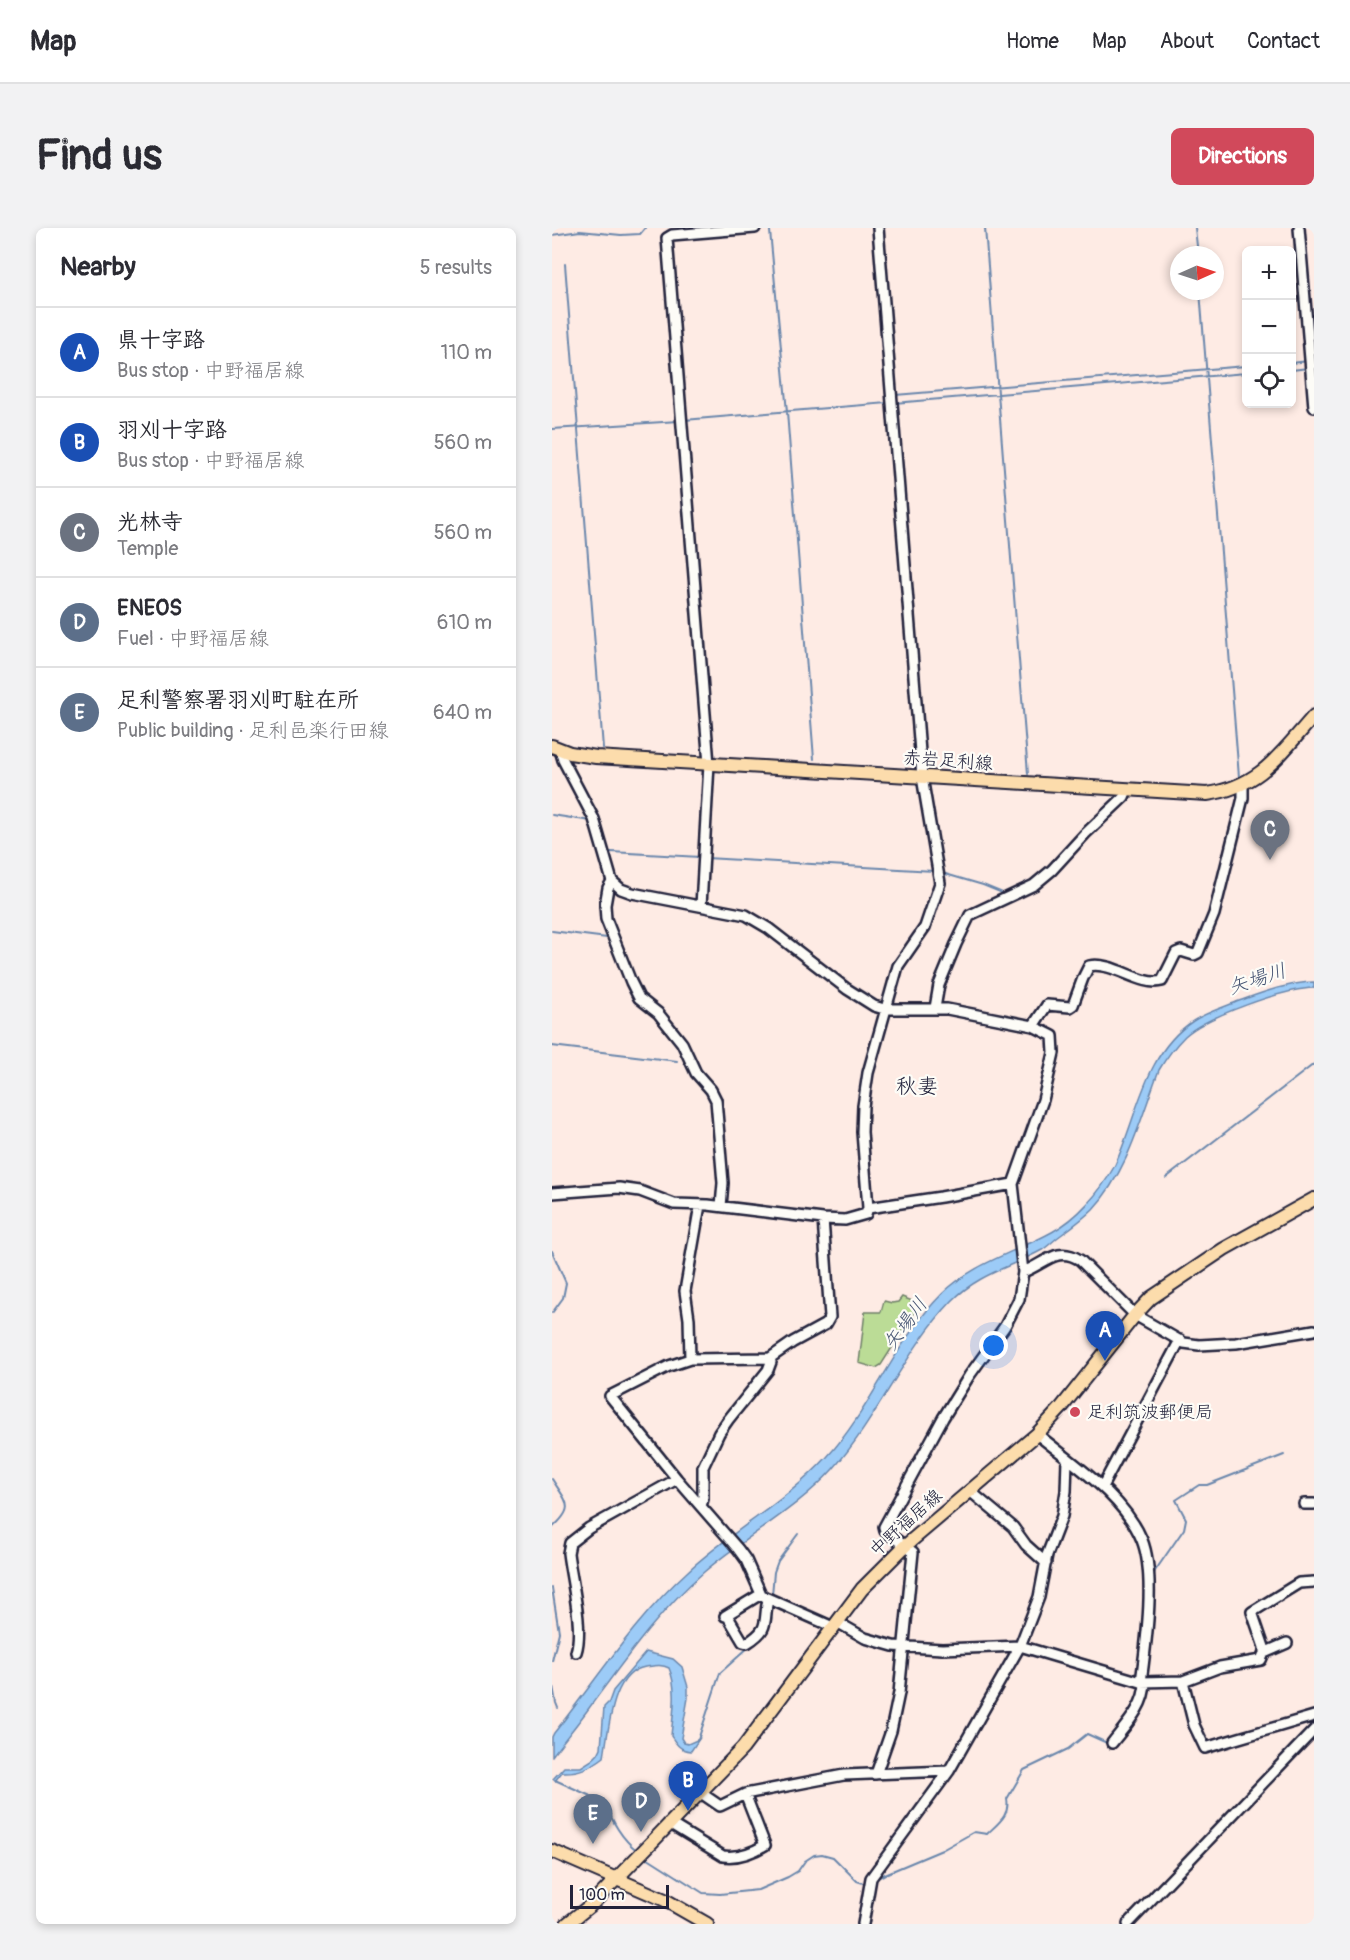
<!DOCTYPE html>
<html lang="en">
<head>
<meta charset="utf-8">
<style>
  :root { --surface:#fff; --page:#f2f2f3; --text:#2b2b33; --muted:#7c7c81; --line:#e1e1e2; --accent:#d1495b }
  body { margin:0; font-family:Pangolin,"Klee One",sans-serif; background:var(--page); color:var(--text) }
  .controls { position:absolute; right:18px; top:18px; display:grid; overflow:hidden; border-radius:9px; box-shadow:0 3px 9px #0003 }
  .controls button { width:54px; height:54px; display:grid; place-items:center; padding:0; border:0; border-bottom:2px solid var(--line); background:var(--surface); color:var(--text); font:30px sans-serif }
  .compass { position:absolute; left:618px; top:18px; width:54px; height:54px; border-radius:50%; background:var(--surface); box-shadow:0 3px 9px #0003; rotate:87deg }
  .scale { position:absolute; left:18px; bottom:15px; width:99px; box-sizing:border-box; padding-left:6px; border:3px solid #22223b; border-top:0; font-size:16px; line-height:21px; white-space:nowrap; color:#22223b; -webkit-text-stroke:4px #fdfcf7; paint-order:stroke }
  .you { position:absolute; left:442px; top:1118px; width:21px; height:21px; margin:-15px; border:4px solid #fff; border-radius:50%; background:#1a73e8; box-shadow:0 0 0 9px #1a73e833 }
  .badge { display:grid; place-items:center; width:39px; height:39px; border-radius:50%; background:var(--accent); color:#fff; font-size:20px; font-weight:700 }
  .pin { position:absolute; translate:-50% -50px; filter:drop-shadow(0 2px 3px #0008) }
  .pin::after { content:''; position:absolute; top:32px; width:21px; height:18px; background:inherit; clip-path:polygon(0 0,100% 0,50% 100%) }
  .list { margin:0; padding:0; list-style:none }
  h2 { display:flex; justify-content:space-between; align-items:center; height:78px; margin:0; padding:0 24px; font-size:26px }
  h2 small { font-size:20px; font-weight:400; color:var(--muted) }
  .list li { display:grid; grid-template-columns:39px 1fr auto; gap:18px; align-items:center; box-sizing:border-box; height:90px; padding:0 24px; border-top:2px solid var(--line) }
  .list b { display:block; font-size:22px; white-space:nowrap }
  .list p { margin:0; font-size:20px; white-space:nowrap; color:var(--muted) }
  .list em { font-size:20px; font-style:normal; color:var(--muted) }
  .icon { flex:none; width:33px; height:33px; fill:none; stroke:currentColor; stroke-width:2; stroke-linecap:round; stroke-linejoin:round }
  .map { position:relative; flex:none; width:762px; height:1696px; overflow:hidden; border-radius:9px }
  header { display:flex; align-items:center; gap:36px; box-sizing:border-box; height:84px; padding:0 30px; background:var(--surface); border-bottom:2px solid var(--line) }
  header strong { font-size:28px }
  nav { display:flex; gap:33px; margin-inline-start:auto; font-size:21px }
  .intro { display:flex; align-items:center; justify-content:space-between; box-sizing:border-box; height:144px; padding:0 36px }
  h1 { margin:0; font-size:42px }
  .button { padding:15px 27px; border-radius:9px; background:var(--accent); color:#fff; font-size:21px; font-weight:700 }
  main { display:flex; gap:36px; padding:0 36px }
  aside { flex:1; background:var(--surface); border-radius:9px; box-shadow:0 3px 9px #0003 }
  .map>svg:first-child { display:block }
  .green { fill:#bbdc96; stroke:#6e7f68; stroke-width:1.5 }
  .water { fill:#9ccbf7; stroke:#6b87ac; stroke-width:1.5 }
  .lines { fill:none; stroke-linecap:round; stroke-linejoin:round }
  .stream { stroke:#6b87ac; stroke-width:2 }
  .minor-casing { stroke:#22223b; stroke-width:14 }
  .major-casing { stroke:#22223b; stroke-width:16 }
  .minor { stroke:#fdfcf7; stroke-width:9 }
  .major { stroke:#fcdcac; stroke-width:12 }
  .poi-dot { fill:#d1495b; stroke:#fdfcf7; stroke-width:2 }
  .labels { text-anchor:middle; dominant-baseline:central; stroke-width:4.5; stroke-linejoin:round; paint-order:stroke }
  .street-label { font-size:18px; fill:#22223b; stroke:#fdfcf7 }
  .poi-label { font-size:18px; fill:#22223b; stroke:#fdfcf7; text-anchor:start }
  .water-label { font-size:20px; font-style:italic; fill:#475573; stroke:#fdfcf7 }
  .quarter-label { font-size:21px; fill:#22223b; stroke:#fdfcf7 }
</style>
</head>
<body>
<header>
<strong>Map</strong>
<nav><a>Home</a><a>Map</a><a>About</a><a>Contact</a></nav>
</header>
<div class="intro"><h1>Find us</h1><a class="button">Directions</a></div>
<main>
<aside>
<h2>Nearby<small>5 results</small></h2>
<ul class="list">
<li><span class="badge" style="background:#1a4fb4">A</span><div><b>県十字路</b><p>Bus stop · 中野福居線</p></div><em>110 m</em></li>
<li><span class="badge" style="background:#1a4fb4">B</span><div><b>羽刈十字路</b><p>Bus stop · 中野福居線</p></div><em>560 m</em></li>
<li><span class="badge" style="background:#6b7280">C</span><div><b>光林寺</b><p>Temple</p></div><em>560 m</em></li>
<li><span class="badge" style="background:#5c6f8a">D</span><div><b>ENEOS</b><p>Fuel · 中野福居線</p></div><em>610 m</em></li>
<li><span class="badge" style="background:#5c6f8a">E</span><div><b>足利警察署羽刈町駐在所</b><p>Public building · 足利邑楽行田線</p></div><em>640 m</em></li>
</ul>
</aside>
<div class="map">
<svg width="762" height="1696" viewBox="0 0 762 1696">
  <rect width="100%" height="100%" fill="#feebe4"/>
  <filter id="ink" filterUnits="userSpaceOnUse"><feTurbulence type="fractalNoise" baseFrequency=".0167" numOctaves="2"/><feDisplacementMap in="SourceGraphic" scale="12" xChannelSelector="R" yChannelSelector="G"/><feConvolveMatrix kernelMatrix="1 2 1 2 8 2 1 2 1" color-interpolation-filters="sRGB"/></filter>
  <g filter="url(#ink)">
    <!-- green -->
    <path class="green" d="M350 1069 368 1076 329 1137 324 1140 307 1135 313 1084H329L332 1073 340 1075 346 1074Z"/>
    <!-- water -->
    <path class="water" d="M762 754V760C732 761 655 788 633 808 623 818 614 830 607 842 589 889 577 942 541 981 530 992 517 1001 505 1010 500 1014 495 1019 490 1022 459 1039 426 1046 400 1073 353 1122 327 1189 281 1241 244 1282 194 1308 152 1344 108 1382 74 1430 40 1476 27 1494 13 1511 0 1528V1509L2 1505C45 1451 83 1391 135 1344 179 1303 234 1274 275 1229 320 1180 343 1113 390 1066 421 1035 462 1025 500 1004 526 990 548 964 562 939 586 889 591 826 641 793 655 784 672 779 687 773 712 764 736 755 762 754Z
      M94 1424 121 1431 130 1439 136 1459V1470L129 1510 132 1515 136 1516 147 1511 139 1523C128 1522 125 1517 119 1508 121 1486 126 1461 117 1440 109 1436 102 1438 93 1439 59 1445 57 1502 52 1529 39 1539 27 1545 10 1544L3 1553 1 1551 12 1539H29L40 1532 46 1526 49 1520 52 1479 57 1474 61 1463Z"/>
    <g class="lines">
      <!-- stream -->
      <path class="stream" d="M433 0 476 546
        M643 0 646 27
        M218 3 235 184 262 531
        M0 7 28 3 69 7 88 6 93 0
        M13 36 51 520
        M648 63 687 549
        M740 135 756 133
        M740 142 756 140
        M343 167 694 138
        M342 175 694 145
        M132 192 336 175
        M0 201 127 193
        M0 587 39 593
        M59 624 148 629
        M154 630 382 643
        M390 645 431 657 453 666
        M0 703 55 710
        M0 818 125 833
        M614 950 762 836
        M0 1023 14 1055 11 1070 0 1085
        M0 1251C15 1275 24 1279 0 1300
        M601 1349 603 1343 632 1301 634 1291 624 1272 647 1257H655L732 1227
        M0 1360 7 1404 0 1433
        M220 1367 222 1344 226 1333 246 1306
        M212 1407 219 1395 220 1376
        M0 1453 4 1475 6 1480
        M146 1512 168 1445 198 1418
        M3 1552 52 1574C60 1592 69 1611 86 1623
        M93 1628 151 1665 168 1666 206 1662 236 1649 246 1643 253 1633 262 1627 270 1626 281 1629 305 1653 314 1656
        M322 1652 333 1646 390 1622 422 1604 435 1606C446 1595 458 1588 455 1571L472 1542 516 1521 535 1506 555 1515 556 1514"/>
      <defs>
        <path id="minor" d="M747 0 762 179
          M8 522 11 532 42 591 60 653 69 661 80 665 194 687 216 700 295 761 322 778 332 781H395L481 798 501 808 502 825 491 872 461 956 471 1044 467 1071 453 1098 417 1148 391 1190 332 1299 333 1303 361 1324 347 1465 339 1503 324 1546
          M60 653 56 660 53 677 54 691 79 754 87 770 106 785 130 815 144 845 159 862 164 872 171 955 169 978
          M149 678 157 536 115 10 120 7 203 0
          M383 780 387 757 404 716 418 687 482 657 500 642 533 606 572 569 575 562
          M481 798 495 777 518 779 521 777 531 750 537 738C562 733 588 759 610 753L624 725 629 723 642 727 646 725 662 686 691 570V557
          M0 965 67 960 88 963 122 976 156 977 271 991 293 992 314 986 316 980 310 904 311 878 316 845 346 738 373 699 388 655 370 549 326 0
          M316 980 389 969 461 956
          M271 991 278 1089 274 1096 241 1114 218 1130 138 1131 117 1138 58 1168 125 1251 186 1321 194 1332 209 1366 213 1369 281 1399
          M471 1044C493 1036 505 1017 528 1032L583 1087 632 1115 647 1117 684 1115 762 1102
          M138 1131 137 1091 133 1063 148 977
          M485 1206C520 1235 572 1268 590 1312 604 1347 594 1416 589 1454
          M550 1259 628 1112
          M418 1263 461 1299 474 1317 494 1335
          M752 1276H762
          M149 1278 151 1271V1239L167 1205 176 1192 216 1142 219 1134 218 1130
          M175 1387 191 1414 195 1415C219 1400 211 1394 216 1371
          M173 1388 209 1366
          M285 1394 313 1410 341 1418 390 1421 468 1418 589 1454 631 1453 668 1439 709 1432 712 1425V1419L700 1384 747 1355 762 1354
          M24 1424C32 1400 19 1351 16 1325L18 1315 37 1300 125 1251
          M712 1425 735 1415
          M631 1453 642 1497 653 1520 762 1488
          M560 1515C574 1497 593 1478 593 1454
          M149 1565 168 1578 193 1566 292 1547 397 1543
          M117 1595 171 1628C187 1630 200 1625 213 1617L193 1566
          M311 1696 319 1650 397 1543 468 1418 487 1369 495 1327 510 1288 514 1263 515 1231
          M576 1696 762 1502"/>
        <path id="major" d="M0 518 18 525 44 529 655 566C708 559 729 525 762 488
          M0 1623 113 1672 155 1696
          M15 1696 39 1677 191 1520 310 1361 353 1318 485 1206 509 1180 583 1087 599 1070 672 1021 762 971"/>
      </defs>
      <!-- minor casing -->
      <use href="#minor" class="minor-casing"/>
      <!-- major casing -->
      <use href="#major" class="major-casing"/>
      <!-- minor -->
      <use href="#minor" class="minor"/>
      <!-- major -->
      <use href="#major" class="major"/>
    </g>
  </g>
  <!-- markers -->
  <circle class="poi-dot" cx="523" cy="1184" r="6"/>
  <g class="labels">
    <!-- street labels -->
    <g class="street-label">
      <text transform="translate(396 533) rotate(4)">赤岩足利線</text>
      <text transform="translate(354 1295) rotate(-42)">中野福居線</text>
    </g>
    <!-- poi labels -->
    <g class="poi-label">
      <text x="535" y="1184">足利筑波郵便局</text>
    </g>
    <!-- water labels -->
    <g class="water-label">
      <text transform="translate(705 751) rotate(-18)">矢場川</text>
      <text transform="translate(353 1096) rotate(-54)">矢場川</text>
    </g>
    <!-- quarter labels -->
    <g class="quarter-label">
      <text x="365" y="858">秋妻</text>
    </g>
  </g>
</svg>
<div class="controls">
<button>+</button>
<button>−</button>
<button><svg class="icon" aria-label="locate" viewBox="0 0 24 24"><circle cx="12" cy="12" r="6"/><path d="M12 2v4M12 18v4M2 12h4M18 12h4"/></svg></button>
</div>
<svg class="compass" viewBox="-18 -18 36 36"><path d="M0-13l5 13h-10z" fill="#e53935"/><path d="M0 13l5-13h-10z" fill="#7c7c81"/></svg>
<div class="scale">100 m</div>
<div class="you"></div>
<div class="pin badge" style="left:553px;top:1133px;background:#1a4fb4">A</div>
<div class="pin badge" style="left:136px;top:1583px;background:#1a4fb4">B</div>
<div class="pin badge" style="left:718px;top:632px;background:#6b7280">C</div>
<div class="pin badge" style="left:89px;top:1604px;background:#5c6f8a">D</div>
<div class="pin badge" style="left:41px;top:1616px;background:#5c6f8a">E</div>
</div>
</main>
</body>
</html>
